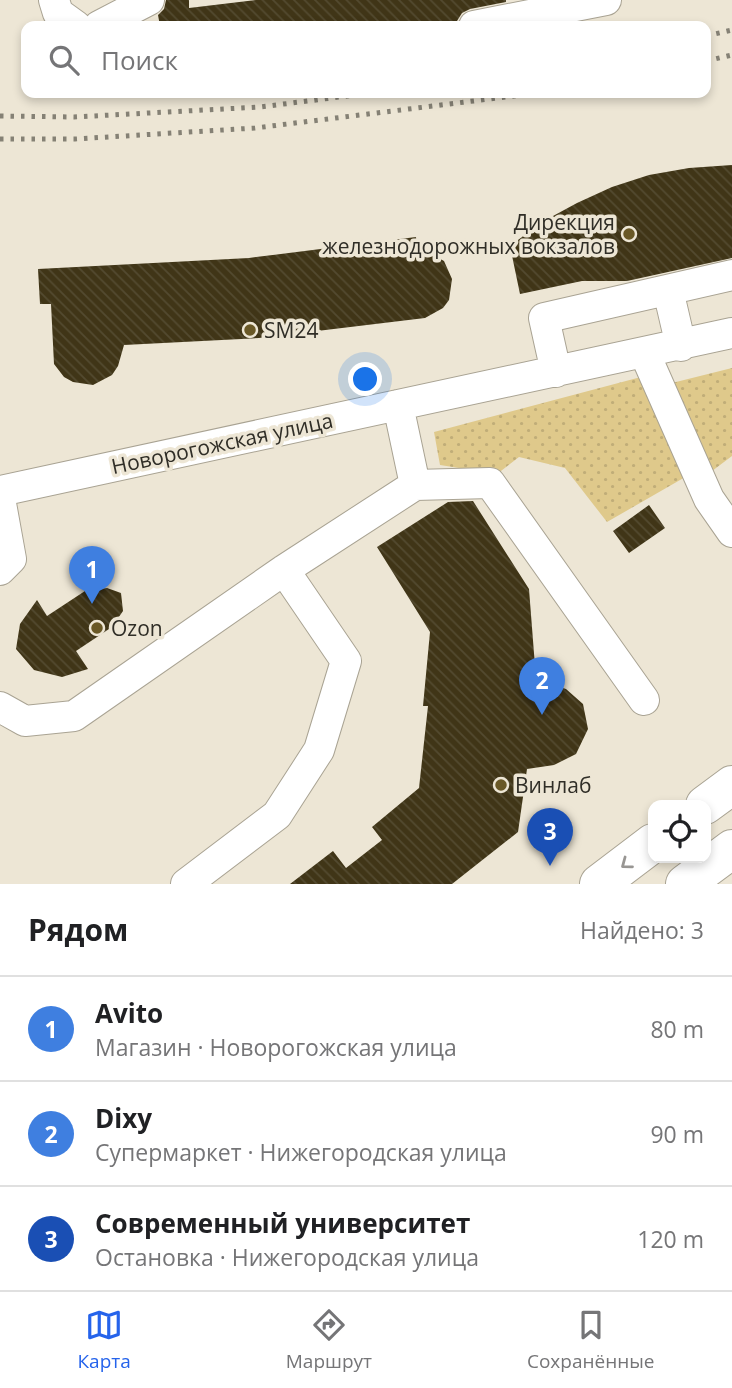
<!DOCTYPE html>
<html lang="ru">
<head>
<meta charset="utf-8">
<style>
  :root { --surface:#fff; --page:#f2f2f2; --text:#202124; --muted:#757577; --line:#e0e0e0; --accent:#2563eb }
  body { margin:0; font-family:"Open Sans",sans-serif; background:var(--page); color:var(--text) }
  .controls { position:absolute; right:21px; bottom:21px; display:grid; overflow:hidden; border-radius:14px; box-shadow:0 4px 10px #0003 }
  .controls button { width:63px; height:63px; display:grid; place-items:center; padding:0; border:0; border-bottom:2px solid var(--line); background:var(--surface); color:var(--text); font:35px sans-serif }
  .you { position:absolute; left:366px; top:380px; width:24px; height:24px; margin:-18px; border:5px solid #fff; border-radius:50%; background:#1a73e8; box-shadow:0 0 0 10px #1a73e833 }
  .badge { display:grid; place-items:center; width:46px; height:46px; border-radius:50%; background:var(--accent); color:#fff; font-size:23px; font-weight:700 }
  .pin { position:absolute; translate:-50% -58px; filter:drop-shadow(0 2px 4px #0008) }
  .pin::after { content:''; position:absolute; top:37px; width:24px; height:21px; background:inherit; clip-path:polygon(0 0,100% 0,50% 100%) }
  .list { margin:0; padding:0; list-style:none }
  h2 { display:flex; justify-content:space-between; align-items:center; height:91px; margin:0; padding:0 28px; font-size:30px }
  h2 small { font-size:23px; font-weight:400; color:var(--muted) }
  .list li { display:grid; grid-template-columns:46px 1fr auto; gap:21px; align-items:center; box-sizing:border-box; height:105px; padding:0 28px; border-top:2px solid var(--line) }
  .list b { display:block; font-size:26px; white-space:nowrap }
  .list p { margin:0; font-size:23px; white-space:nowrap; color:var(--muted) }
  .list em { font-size:23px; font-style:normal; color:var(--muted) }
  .icon { flex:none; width:38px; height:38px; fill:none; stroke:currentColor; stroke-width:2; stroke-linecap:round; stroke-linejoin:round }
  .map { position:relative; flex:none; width:732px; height:884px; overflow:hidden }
  .search { position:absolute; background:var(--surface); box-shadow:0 4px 10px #0003; left:21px; right:21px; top:21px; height:77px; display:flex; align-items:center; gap:18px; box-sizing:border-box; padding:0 24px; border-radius:14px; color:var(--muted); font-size:26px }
  .sheet { height:406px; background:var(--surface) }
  nav { display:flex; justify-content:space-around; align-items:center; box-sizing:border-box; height:98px; border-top:2px solid var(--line); background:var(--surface); font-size:19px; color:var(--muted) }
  nav a { display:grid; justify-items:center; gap:4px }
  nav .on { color:var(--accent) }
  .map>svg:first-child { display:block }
  .grass { fill:url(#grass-dots) }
  .building { fill:url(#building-back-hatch) }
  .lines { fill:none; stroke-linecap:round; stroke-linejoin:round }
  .minor-casing { stroke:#a9a393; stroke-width:32 }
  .major-casing { stroke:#a9a393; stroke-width:40 }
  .minor { stroke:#fff; stroke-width:30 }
  .major { stroke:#fff; stroke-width:38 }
  .rail { stroke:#858175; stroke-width:5; stroke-dasharray:3.5 7; stroke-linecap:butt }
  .oneway { stroke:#989693 }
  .poi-dot { fill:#695826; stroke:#ede6d5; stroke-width:2.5 }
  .labels { text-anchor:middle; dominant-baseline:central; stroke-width:7; stroke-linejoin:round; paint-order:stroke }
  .poi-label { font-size:21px; fill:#302e27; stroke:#ede6d5; text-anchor:start }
  .street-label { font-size:21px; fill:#302e27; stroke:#ede6d5 }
</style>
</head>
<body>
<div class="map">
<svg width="732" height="884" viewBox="0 0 732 884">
  <defs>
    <pattern id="grass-dots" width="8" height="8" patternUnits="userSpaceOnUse" patternTransform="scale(1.75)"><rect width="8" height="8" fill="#dfc98b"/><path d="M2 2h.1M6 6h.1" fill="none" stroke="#c0ad78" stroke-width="1.8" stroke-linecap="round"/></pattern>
    <pattern id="building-back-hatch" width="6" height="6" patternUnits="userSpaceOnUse" patternTransform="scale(1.75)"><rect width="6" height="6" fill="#403517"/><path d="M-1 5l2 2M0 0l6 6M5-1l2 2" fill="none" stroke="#534a30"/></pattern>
  </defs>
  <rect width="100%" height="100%" fill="#ede6d5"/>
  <!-- grass -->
  <path class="grass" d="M732 368V456L712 471 672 383Z
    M641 377 687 476 607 522 565 468 519 457 497 474 440 465 434 432Z"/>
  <!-- building -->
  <path class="building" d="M166 0H189V8L256 0H506V2L470 9 462 13 457 21 423 26H160L158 15 164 9Z
    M732 165V258L627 281H582L520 294 510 246 542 222 577 203 612 187 649 175 689 168Z
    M416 237 417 246 444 261 452 279 449 300 443 308 425 318 259 338 124 345 118 366 112 375 93 385 73 382 64 377 54 364 51 304H40L38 269 249 258Z
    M473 501 529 589 536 679 566 689 583 704 588 729 576 754 554 765 527 769 518 832 452 884H290L333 851 346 868 382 840 372 827 419 788 428 706H423L430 632 377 547 448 502Z
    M649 505 665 528 629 553 613 531Z
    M107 588 121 593 123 611 112 627 76 651 88 669 62 677 34 670 16 649 20 624 37 600 47 616 85 591Z"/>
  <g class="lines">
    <defs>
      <path id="minor" d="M54 0 58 13 76 26
        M99 26 149 0
        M474 26 606 0
        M668 290 681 346
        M645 354 709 499 732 532
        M556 372 544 318 732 275
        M415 485 490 483 644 700
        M0 491 732 333
        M0 498 11 559 0 570
        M0 707 25 721 74 716 284 570
        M186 884 277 815 319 750 346 661 284 570 415 485 398 405"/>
      <path id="major" d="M705 805 732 785
        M599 884 653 843
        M685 884 732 849"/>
    </defs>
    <!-- minor casing -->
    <use href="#minor" class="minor-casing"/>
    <!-- major casing -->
    <use href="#major" class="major-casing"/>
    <!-- minor -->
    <use href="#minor" class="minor"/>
    <!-- major -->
    <use href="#major" class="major"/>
    <!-- rail -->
    <path class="rail" d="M706 36 732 30
      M706 61 732 55
      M0 116 74 117 260 107 371 93
      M0 139H75L255 128 538 93"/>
  </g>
  <!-- one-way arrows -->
  <defs><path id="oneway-chevron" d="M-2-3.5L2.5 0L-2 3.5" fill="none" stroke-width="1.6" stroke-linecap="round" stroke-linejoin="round" transform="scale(1.75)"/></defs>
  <use class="oneway" href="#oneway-chevron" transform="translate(626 864) rotate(143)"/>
  <!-- markers -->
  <g class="poi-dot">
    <circle cx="629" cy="234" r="7"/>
    <circle cx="250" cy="330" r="7"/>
    <circle cx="97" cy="628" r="7"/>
    <circle cx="501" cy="785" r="7"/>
  </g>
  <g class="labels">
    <!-- poi labels -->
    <g class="poi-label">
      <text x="615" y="222" text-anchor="end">Дирекция<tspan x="615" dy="24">железнодорожных вокзалов</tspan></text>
      <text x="264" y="330">SM24</text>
      <text x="111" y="628">Ozon</text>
      <text x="515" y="785">Винлаб</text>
    </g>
    <!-- street labels -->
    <g class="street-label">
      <text transform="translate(222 443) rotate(-12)">Новорогожская улица</text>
    </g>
  </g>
</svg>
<div class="controls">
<button><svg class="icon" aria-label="locate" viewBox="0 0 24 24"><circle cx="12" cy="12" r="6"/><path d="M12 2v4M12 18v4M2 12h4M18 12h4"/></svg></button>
</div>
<div class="you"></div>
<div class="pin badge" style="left:92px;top:604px;background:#3f7fe0">1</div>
<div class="pin badge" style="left:542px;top:715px;background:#3f7fe0">2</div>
<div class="pin badge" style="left:550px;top:866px;background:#1a4fb4">3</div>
<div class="search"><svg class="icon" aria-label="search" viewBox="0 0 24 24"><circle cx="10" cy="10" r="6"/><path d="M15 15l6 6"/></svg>Поиск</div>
</div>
<section class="sheet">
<h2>Рядом<small>Найдено: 3</small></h2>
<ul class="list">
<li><span class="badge" style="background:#3f7fe0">1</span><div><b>Avito</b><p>Магазин · Новорогожская улица</p></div><em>80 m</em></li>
<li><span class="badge" style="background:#3f7fe0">2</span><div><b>Dixy</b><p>Супермаркет · Нижегородская улица</p></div><em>90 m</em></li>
<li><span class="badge" style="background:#1a4fb4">3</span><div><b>Современный университет</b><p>Остановка · Нижегородская улица</p></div><em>120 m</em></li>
</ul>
</section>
<nav>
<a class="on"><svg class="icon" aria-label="map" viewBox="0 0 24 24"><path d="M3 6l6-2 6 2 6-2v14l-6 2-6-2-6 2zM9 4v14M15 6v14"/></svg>Карта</a>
<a><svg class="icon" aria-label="directions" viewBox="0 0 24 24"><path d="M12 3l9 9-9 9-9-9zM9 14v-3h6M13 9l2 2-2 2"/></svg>Маршрут</a>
<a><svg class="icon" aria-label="saved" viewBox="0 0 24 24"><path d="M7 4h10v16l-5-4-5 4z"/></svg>Сохранённые</a>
</nav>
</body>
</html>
